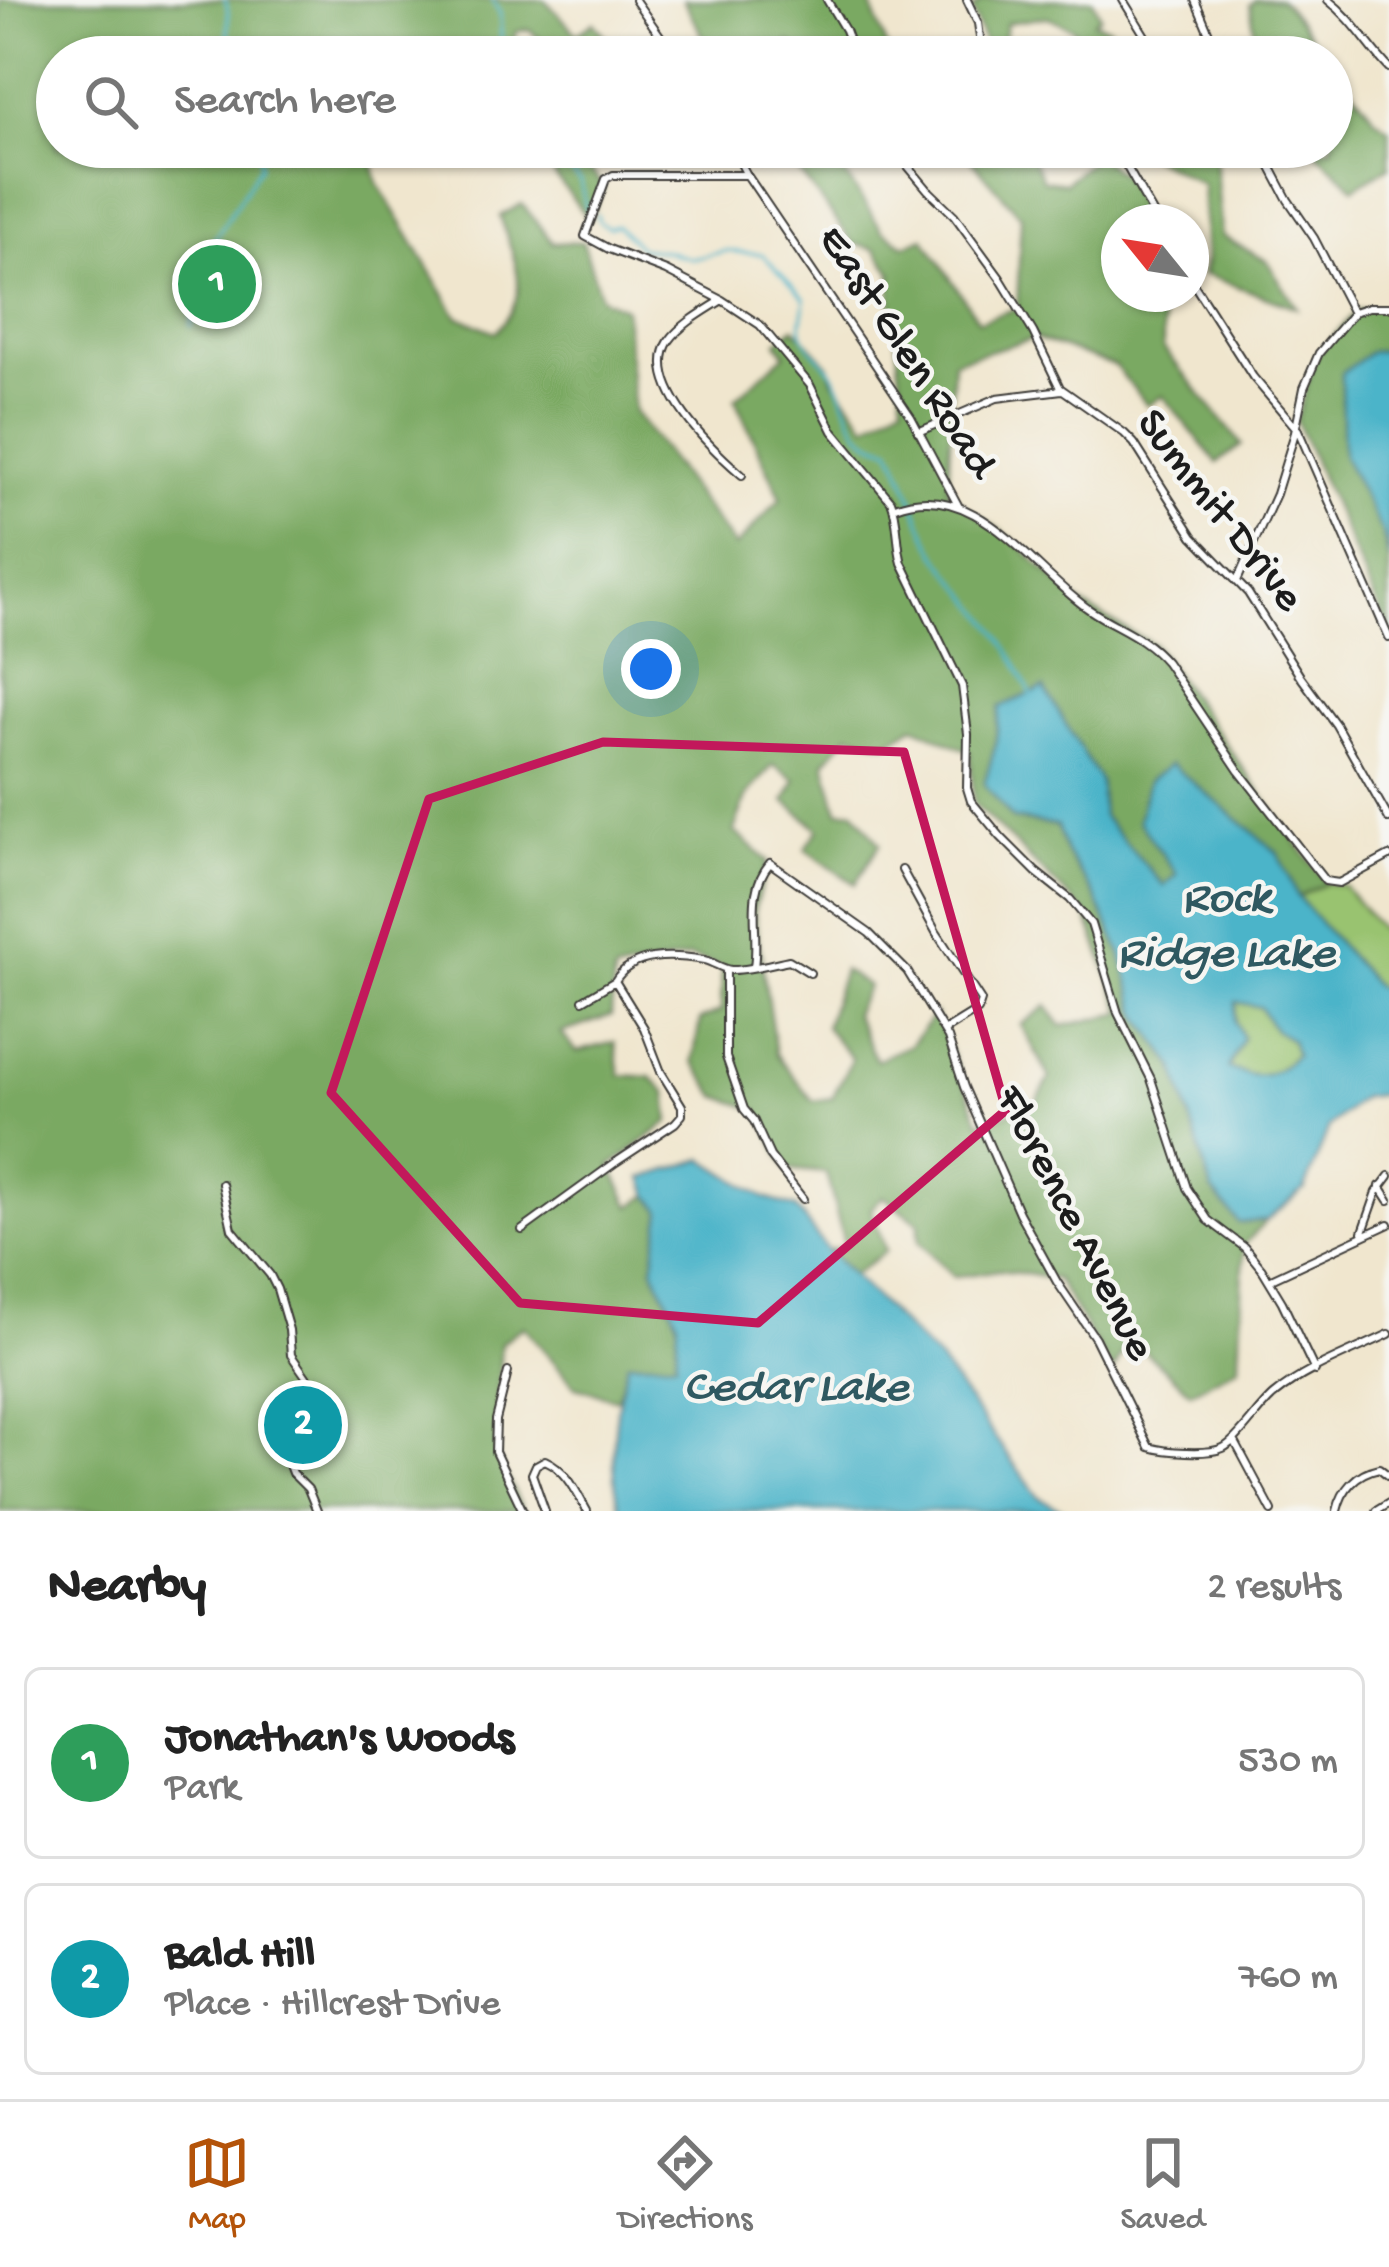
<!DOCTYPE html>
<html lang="en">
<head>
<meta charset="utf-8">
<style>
  :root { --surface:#fff; --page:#f6f6f6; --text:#222; --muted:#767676; --line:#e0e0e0; --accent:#b45309 }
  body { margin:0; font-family:"Gochi Hand",sans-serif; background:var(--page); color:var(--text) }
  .compass { position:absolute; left:1101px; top:204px; width:108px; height:108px; border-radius:50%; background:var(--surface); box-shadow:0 3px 9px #0004; rotate:300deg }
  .you { position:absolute; left:651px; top:669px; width:42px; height:42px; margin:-30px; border:9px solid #fff; border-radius:50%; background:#1a73e8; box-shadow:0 0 0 18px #1a73e833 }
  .badge { display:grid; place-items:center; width:78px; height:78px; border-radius:50%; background:var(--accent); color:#fff; font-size:39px; font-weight:700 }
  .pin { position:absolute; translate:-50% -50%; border:6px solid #fff; box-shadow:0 3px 12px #0006 }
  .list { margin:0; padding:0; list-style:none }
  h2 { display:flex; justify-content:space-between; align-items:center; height:156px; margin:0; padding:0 48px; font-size:51px }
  h2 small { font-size:39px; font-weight:400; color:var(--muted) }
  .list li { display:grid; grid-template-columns:78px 1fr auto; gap:36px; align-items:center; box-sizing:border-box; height:192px; margin:0 24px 24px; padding:0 24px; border:3px solid var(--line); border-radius:18px }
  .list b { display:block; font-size:45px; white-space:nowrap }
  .list p { margin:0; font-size:39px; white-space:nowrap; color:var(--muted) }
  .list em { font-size:39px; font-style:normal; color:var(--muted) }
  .icon { flex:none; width:66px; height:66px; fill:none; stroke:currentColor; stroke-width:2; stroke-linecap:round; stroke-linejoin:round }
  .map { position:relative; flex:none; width:1389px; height:1511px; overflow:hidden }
  .search { position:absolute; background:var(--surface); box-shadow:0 3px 9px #0004; left:36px; right:36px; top:36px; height:132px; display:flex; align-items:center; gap:30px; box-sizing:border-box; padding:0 42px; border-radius:66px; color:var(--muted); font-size:45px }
  .sheet { height:588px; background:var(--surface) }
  nav { display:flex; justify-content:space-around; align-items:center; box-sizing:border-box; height:168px; border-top:3px solid var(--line); background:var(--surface); font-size:33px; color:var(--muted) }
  nav a { display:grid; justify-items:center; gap:6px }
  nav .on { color:var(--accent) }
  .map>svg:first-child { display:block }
  .green { fill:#99c370; stroke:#5a7046; stroke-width:3 }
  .forest { fill:#7aa962; stroke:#4b623f; stroke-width:3; fill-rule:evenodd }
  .water { fill:#4bb4c9; stroke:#346872; stroke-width:3; fill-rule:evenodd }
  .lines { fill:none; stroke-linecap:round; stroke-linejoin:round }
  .stream { stroke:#4bb4c9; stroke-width:3 }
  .minor-casing { stroke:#3c3a37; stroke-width:10 }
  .minor { stroke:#fff; stroke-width:6 }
  .marked { fill:none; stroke:#c2185b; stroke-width:9; stroke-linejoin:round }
  .labels { text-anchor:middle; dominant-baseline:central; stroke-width:9; stroke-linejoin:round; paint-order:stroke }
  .street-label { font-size:45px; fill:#1c1c1c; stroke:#f6f6f2 }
  .water-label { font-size:48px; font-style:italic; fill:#2f5961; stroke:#f6f6f2 }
</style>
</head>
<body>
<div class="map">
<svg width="1389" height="1511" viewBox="0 0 1389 1511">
  <rect width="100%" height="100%" fill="#f6f6f2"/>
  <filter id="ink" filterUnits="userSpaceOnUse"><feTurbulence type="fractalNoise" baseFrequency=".00833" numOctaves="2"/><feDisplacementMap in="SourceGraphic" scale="24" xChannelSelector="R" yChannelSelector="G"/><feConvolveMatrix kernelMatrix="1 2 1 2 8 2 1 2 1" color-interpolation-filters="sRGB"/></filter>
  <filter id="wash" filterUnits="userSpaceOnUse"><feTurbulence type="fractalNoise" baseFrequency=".004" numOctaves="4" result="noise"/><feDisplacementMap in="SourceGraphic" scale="48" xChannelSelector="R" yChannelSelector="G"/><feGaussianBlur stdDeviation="2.7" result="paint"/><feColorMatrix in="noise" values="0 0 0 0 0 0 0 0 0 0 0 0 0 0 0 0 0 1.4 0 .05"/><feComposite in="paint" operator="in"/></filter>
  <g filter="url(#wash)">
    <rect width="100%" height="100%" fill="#f0e6ce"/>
    <!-- green -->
    <path class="green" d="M1326 883 1344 886 1385 935 1389 934V993L1375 986 1298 897Z
      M1236 1001 1260 1007 1274 1030 1291 1040 1296 1054C1269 1079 1262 1080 1228 1069L1243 1038 1235 1022Z"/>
    <!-- forest -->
    <path class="forest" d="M0 0H545L577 34 594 22 622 57H557L529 29 516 32 512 57H57V147H369L378 183 457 316 495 332C535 293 514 262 500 216L522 204 553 243 583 242 601 298 625 308 634 412 735 547 781 498 735 399 785 354 777 342 794 327 828 364 834 381 867 425 903 403 891 297 892 272 875 249 854 244 780 147H827L883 231 905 245 924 238 979 321 1017 308 1021 216 960 147H1026L1043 180 1065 183 1097 155 1126 179 1146 222H1119V294H1135L1163 320V348L1242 445 1217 463 1163 396 1147 405 1115 366 1035 338 953 361 948 493 1015 541 1079 603 1154 645 1326 883 1298 897 1277 852 1177 874 1164 886 1102 816 1100 781 1044 689 1000 707 995 747 985 784 1013 819 1057 826 1066 852 1095 896 1121 953 1139 1015 1175 1068 1212 1190 1239 1223 1267 1220 1244 1245 1239 1366 1191 1392 1129 1338 1113 1372 1056 1279 1000 1270 954 1277 919 1242V1223L883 1196 871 1209 886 1251 853 1275 827 1250 845 1247 826 1173 787 1169 758 1110 717 1096 693 1061 700 1020 721 1011 722 966 689 957 614 973 611 1016 561 1033 577 1052 615 1042 620 1075 651 1077 667 1092 670 1121 611 1166 631 1207 649 1195 662 1211 653 1268 678 1321 676 1363 629 1362 617 1399 576 1387 523 1326 501 1343 495 1452 523 1511H0ZM914 726 970 752 974 804 1086 914 1123 1013 1062 1026 1047 1006 1021 1025 1050 1078 1035 1104 980 1122 935 1014 910 1045 876 1060 854 1014 868 986 843 970 825 1027 852 1059 832 1098 813 1101 776 1054 754 910 768 861 734 831 746 797 773 765 796 780 785 801 819 829 805 849 855 884 880 844 854 810 838 811 825 762 849 734 886 744Z
      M683 0H869L891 57H810L789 42 769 57H714Z
      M984 0H1093L1101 16 1094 22 1110 28 1128 57H1083L1074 29 1048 17 1007 23 1000 57H986L988 54 972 9Z
      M1255 0H1279L1285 4 1326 57H1259L1250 5Z
      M1332 64 1376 119 1389 128V167L1354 188 1311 147H1332Z
      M533 147H574L604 188 589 220Z
      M1141 147H1214L1222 236 1267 261 1297 308 1203 274 1206 261 1202 184 1147 155Z
      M1389 308V350L1370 353 1383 535 1389 560V632L1296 421 1316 356 1357 310Z"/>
    <!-- water -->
    <path class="water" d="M1389 350V560L1383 534 1343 456 1341 374 1370 352Z
      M1044 688 1100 781 1102 816 1164 886 1177 874 1138 821 1148 781 1171 764 1277 852 1298 897 1375 986 1389 993V1094L1362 1097 1329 1127 1305 1189 1267 1220 1239 1223 1212 1190 1175 1068 1139 1015 1121 953 1095 896 1066 852 1057 826 1013 819 984 784 995 747 1000 707ZM1236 1002 1260 1007 1274 1030 1291 1040 1296 1055C1270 1079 1261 1080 1228 1068L1243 1038 1235 1022Z
      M704 1159 763 1197 796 1208 827 1250 940 1362 1039 1498 1066 1511H620C609 1462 614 1410 628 1362H676L678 1321 653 1268 662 1211 649 1195 643 1178Z"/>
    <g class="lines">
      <!-- stream -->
      <path class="stream" d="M225 0C232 14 224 34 231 45 234 50 240 52 244 57
        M492 0 500 13 502 57
        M557 147 561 161 580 181 586 207 589 210
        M597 215 599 222 608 227 617 225 640 248 667 251 692 259 726 251 762 254 804 298C807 311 798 322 802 334 808 348 823 359 832 372 851 401 846 442 891 448 910 485 918 525 941 560 957 583 978 604 994 627 1009 648 1020 671 1031 694
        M191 326 210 247 260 166 258 147"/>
    </g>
  </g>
  <g filter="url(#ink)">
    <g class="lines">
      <defs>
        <path id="minor" d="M635 0 675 57
          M827 0 845 30 855 57
          M919 0H923
          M967 0 978 23 982 52
          M1123 0 1158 57
          M1195 0 1219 57
          M1328 0C1353 19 1367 45 1389 68
          M732 147 747 175 911 417 959 507
          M892 147 928 190 954 215 1000 278 1033 332 1060 388 1124 433 1134 443 1193 536 1248 593 1300 676 1336 725 1389 819
          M1111 147 1124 162 1158 222
          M1260 147 1288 200 1314 238 1353 313
          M747 175H613L606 179 585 236 609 249 666 271 722 300 760 325 810 385 833 431 891 501C899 520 896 542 902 563L962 686 968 734 967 788 971 801 1001 837 1036 872 1070 899 1091 924 1118 1013 1151 1079 1187 1188 1208 1220 1244 1247 1262 1269 1282 1302 1315 1371
          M1191 280 1253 377 1298 430 1389 638
          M722 300C705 311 681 324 669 341 642 384 713 450 742 475
          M918 432 997 398 1062 390
          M895 507C976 476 1032 571 1090 610 1118 629 1143 635 1166 662L1239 771 1325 881 1339 883 1389 856
          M1237 581 1276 494 1294 436 1304 388 1319 353 1354 312 1369 307H1389
          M902 870 936 932 981 1001 978 1010 944 1031
          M754 966C760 930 744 894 770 863L869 933 907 971 948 1038 964 1087 1019 1213 1057 1282 1095 1338 1149 1447C1165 1452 1208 1455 1223 1448 1238 1441 1259 1407 1274 1395 1307 1368 1352 1352 1389 1334
          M726 969V1057L744 1109 754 1121 770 1156 803 1199
          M583 1000 615 981
          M222 1184 232 1229 270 1275 277 1289 289 1330 291 1355 309 1381 312 1391 289 1465 292 1473 308 1489 317 1511
          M1380 1186 1389 1200
          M522 1230 616 1162 675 1123 682 1115V1106L661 1072 644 1028 615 981C632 952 673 955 704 960 713 962 722 969 731 970 746 971 774 963 789 960L810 973
          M1363 1232 1377 1192 1389 1176
          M1269 1280 1389 1224
          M508 1372 496 1420 495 1452 523 1511
          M1234 1440 1272 1511
          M545 1511 532 1474 536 1465 545 1460C567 1470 576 1491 587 1511
          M1337 1511C1342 1489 1356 1473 1379 1468L1389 1476
          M1376 1511 1389 1503"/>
      </defs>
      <!-- minor casing -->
      <use href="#minor" class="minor-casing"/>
      <!-- minor -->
      <use href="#minor" class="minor"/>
    </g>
  </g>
  <!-- marked area -->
  <path class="marked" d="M603 742 904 752 1006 1110 758 1323 520 1303 331 1093 429 799Z"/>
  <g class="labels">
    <!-- street labels -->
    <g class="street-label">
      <text transform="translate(905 353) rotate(57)">East Glen Road</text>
      <text transform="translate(1218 512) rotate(52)">Summit Drive</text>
      <text transform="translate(1073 1224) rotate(63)">Florence Avenue</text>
    </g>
    <!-- water labels -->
    <g class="water-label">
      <text x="1226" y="901">Rock<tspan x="1226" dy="55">Ridge Lake</tspan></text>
      <text x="796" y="1390">Cedar Lake</text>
    </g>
  </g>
</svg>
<svg class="compass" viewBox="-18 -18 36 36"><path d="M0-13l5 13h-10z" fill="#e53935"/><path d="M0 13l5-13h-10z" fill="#767676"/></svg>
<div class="you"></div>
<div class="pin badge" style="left:217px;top:284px;background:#2e9e5b">1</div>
<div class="pin badge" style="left:303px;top:1425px;background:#0f9aa8">2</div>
<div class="search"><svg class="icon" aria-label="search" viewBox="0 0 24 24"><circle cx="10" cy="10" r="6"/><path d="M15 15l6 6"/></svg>Search here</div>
</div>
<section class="sheet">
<h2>Nearby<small>2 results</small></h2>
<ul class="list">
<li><span class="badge" style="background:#2e9e5b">1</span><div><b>Jonathan's Woods</b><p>Park</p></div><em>530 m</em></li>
<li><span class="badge" style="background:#0f9aa8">2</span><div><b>Bald Hill</b><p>Place · Hillcrest Drive</p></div><em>760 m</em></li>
</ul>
</section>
<nav>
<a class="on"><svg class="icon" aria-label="map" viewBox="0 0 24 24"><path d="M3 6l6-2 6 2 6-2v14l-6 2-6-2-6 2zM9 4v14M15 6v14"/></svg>Map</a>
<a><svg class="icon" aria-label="directions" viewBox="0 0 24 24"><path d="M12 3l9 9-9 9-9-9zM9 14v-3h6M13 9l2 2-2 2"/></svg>Directions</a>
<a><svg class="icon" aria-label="saved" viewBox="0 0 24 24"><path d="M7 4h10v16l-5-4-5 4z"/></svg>Saved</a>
</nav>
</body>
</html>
